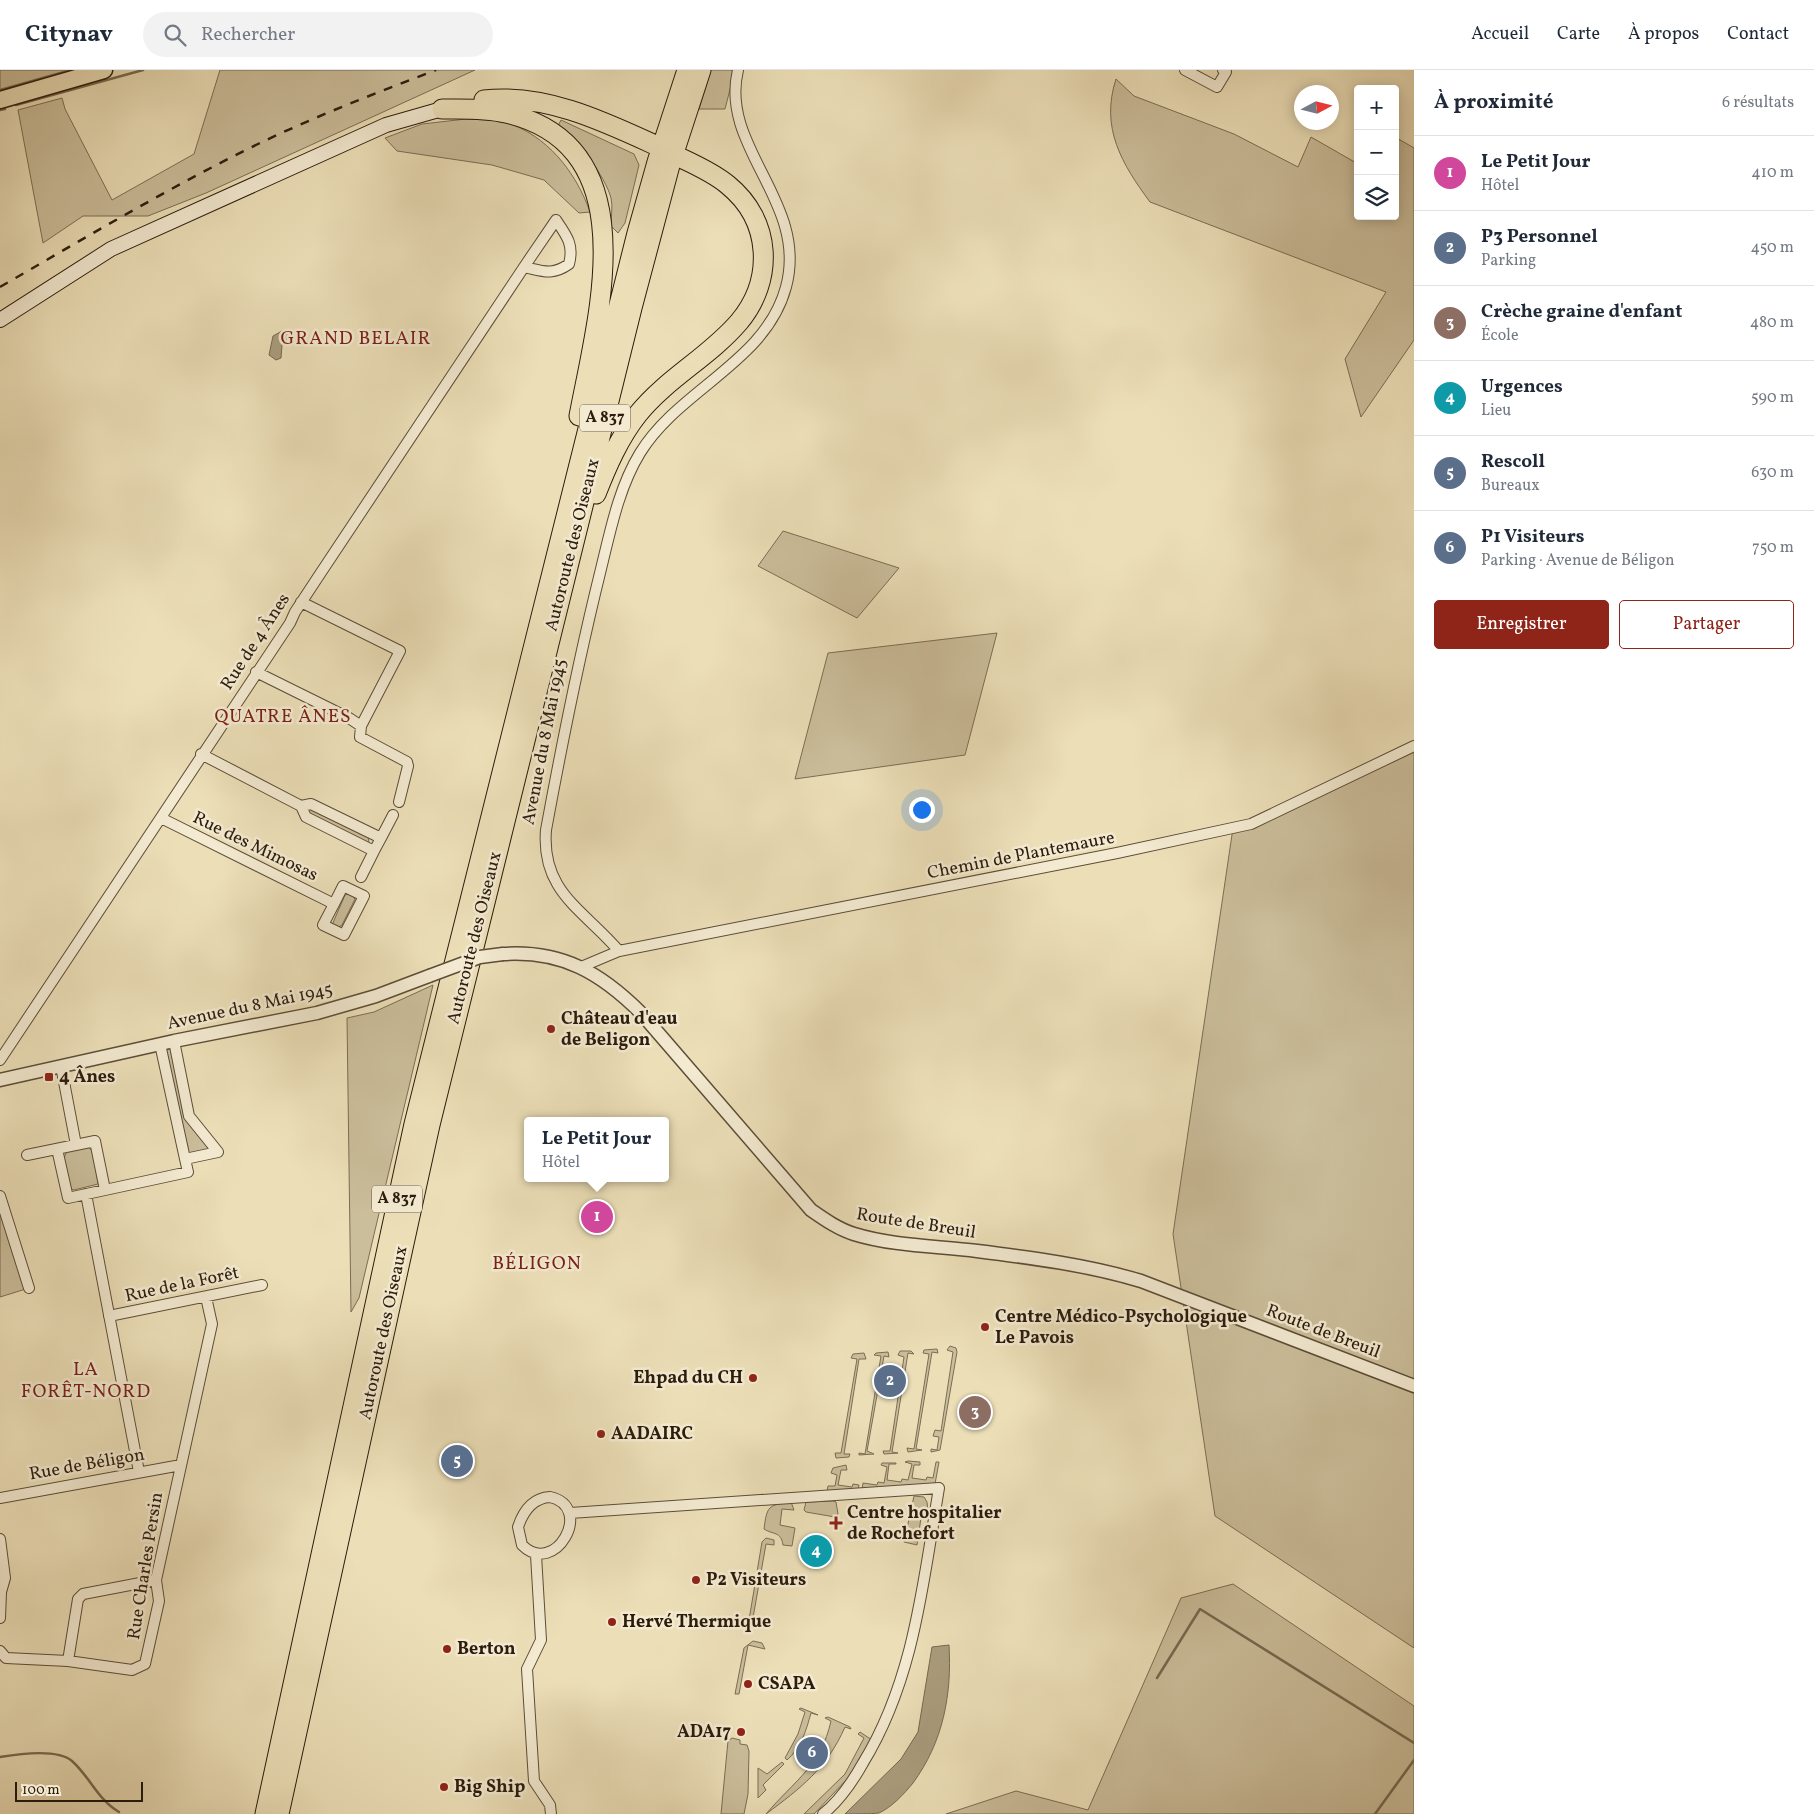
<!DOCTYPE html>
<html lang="fr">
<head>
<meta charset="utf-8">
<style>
  :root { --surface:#fff; --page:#f2f2f3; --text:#1f2937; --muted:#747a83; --line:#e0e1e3; --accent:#8f2418 }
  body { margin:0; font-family:Vollkorn,serif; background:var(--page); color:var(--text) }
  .controls { position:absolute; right:15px; top:15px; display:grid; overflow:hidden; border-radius:5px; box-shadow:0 2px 12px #0003 }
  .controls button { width:45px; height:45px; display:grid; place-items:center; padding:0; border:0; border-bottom:1px solid var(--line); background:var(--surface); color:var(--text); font:25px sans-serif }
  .compass { position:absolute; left:1294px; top:15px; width:45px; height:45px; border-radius:50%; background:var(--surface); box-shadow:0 2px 12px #0003; rotate:83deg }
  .scale { position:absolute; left:15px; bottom:12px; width:128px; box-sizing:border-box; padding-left:5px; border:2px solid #2b1c0c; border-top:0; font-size:14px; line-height:18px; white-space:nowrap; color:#2b1c0c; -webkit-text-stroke:4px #f3ead1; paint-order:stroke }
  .you { position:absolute; left:921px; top:739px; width:18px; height:18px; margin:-12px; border:4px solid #fff; border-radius:50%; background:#1a73e8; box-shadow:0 0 0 8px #1a73e833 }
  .badge { display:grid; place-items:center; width:32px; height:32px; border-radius:50%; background:var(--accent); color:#fff; font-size:16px; font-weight:700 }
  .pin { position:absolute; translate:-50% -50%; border:2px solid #fff; box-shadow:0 1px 5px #0006 }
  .popup { position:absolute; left:524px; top:1047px; width:145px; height:65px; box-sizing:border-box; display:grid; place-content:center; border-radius:5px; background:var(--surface); filter:drop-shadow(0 1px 4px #0005); font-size:16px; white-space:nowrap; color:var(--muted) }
  .popup b { font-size:19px; color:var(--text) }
  .popup::after { content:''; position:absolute; left:50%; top:100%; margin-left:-10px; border:10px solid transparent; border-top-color:var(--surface) }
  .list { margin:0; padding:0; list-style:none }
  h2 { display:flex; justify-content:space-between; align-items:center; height:65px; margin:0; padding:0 20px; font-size:21px }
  h2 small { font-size:16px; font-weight:400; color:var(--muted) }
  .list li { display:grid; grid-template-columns:32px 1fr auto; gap:15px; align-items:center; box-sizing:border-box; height:75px; padding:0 20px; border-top:1px solid var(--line) }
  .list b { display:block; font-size:19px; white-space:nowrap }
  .list p { margin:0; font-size:16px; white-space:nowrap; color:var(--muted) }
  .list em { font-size:16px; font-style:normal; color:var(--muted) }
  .actions { display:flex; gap:10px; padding:15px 20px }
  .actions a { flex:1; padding:11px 0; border:1px solid var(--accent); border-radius:5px; text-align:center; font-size:18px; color:var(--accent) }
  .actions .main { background:var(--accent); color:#fff }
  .icon { flex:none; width:28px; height:28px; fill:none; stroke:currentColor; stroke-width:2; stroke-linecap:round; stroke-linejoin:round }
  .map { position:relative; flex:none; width:1414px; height:1744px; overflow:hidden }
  header { display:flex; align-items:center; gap:30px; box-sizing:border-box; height:70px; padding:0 25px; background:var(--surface); border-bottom:1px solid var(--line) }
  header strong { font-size:24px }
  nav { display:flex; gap:28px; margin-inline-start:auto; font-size:18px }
  .search { width:350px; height:45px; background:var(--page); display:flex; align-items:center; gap:12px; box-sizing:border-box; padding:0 18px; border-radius:28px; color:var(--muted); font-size:19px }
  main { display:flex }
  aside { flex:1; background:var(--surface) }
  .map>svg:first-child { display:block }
  .green { fill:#cbbe9b; stroke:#7b6d54 }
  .water { fill:#aa9d7e; stroke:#776950 }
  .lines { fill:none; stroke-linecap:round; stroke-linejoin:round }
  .stream { stroke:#776950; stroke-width:2.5 }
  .minor-casing { stroke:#5b4d37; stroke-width:12 }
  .tertiary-casing { stroke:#5b4d37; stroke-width:15 }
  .secondary-casing { stroke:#2b1c0c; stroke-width:16 }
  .primary-casing { stroke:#2b1c0c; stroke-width:19 }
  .motorway-casing { stroke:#2b1c0c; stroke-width:21 }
  .minor { stroke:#f3ead1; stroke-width:10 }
  .tertiary { stroke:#f3ead1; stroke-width:12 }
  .secondary { stroke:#f3ead1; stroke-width:14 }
  .primary { stroke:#ecdfb8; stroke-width:16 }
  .motorway { stroke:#ecdfb8; stroke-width:19 }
  .rail { stroke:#2b1c0c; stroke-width:2.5; stroke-dasharray:9 9; stroke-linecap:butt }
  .tertiary-bridge-casing { stroke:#5b4d37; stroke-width:15; stroke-linecap:butt }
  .tertiary-bridge { stroke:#f3ead1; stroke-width:12 }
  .poi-dot { fill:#8f2418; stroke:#f3ead1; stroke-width:2 }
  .labels { text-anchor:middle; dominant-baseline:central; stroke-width:5; stroke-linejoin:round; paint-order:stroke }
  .shield { fill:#f3ead1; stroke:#675a47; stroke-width:1 }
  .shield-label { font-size:16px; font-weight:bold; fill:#2b1c0c }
  .street-label { font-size:18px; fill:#2b1c0c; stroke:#f3ead1 }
  .poi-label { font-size:18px; font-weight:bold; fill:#2b1c0c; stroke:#f3ead1; text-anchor:start }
  .neighbourhood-label { font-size:19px; letter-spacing:1px; fill:#7a1f14; stroke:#f3ead1 }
</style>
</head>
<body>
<header>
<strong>Citynav</strong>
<div class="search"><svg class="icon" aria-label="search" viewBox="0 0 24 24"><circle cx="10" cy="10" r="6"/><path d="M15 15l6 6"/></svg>Rechercher</div>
<nav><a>Accueil</a><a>Carte</a><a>À propos</a><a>Contact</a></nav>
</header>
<main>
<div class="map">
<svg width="1414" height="1744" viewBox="0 0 1414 1744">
  <rect width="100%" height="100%" fill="#ecdfb8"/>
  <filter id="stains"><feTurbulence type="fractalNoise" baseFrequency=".004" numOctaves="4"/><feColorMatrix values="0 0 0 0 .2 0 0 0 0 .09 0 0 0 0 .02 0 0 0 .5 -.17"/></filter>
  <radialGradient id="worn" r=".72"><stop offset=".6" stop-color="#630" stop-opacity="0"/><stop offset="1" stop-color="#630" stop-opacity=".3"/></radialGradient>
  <!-- green -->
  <path class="green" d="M0 0H104L0 30Z
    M220 0H475L206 123 148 146H83L43 173 18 40 62 28 65 39 112 130 194 84Z
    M711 0H735L725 39H699Z
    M1116 9 1134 26 1234 64 1298 97 1311 67 1358 94V146H1395V67L1414 78V270L1361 347 1345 289 1386 222 1150 132C1122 94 1100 58 1116 9Z
    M466 49C479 50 494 49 505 52 547 65 576 102 590 142L579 143 544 110 492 95 397 81 385 68 422 54Z
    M561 50 634 84 639 95 625 153 618 163 611 156C611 148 613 136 611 128 606 108 576 66 558 56Z
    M783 461 899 498 857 548 758 496Z
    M997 563 965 685 795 709 828 583Z
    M1414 675V1578L1215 1446 1173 1164 1233 758Z
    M310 738 368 767 369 772 366 773 311 744 308 741Z
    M350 823 355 829 342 855 339 857 332 855 345 825Z
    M433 915 359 1228 351 1242 347 948 374 942Z
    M174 971 189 1046 218 1082 185 1089 160 974Z
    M88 1077 94 1083 98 1114 74 1120 71 1119 63 1090 67 1081Z
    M0 1126 29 1218 0 1227Z
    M950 1276 956 1278 957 1282 940 1380 931 1382V1379L937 1380 939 1367 933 1366 935 1360 941 1361 953 1282 947 1280Z
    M937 1279 938 1283 932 1282 916 1379 922 1380 908 1382 907 1378 914 1379 929 1284 923 1283 924 1280Z
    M900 1281H911L914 1284 908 1283 892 1382 898 1383 884 1384 883 1381H890L904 1287 898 1285Z
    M888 1282 889 1287 884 1286 867 1381 874 1384 859 1385V1383L865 1384 881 1286 874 1285 876 1283Z
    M864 1283 866 1289H859L844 1384H850L849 1387 836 1388 835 1383H841L857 1289 851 1288 853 1284Z
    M908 1391 920 1392V1395H914L912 1408 926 1410 927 1407 933 1408 936 1392H939L935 1414 862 1420 863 1413 877 1415 878 1412 884 1413 887 1397 881 1395 882 1393H896V1394H889L887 1410 901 1412 902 1409 908 1410 912 1394 905 1392Z
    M846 1395 847 1400H841L838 1415 852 1417 853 1414 859 1415 858 1420 827 1421 828 1416H835L837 1405 831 1403 833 1398Z
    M914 1426 924 1427 927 1432 928 1442 922 1441 917 1475 904 1472Z
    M833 1431 836 1432 838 1444 835 1447 806 1442 804 1440 806 1432Z
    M791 1432 794 1440 782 1439 780 1455 795 1458 792 1476 783 1475C781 1461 773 1465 764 1459 767 1436 768 1435 791 1432Z
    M766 1468 774 1470V1475L766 1474 751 1559 748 1556 762 1472Z
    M1233 1514 1414 1636V1744H946L1016 1721 1088 1740 1181 1528Z
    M753 1571 762 1573 765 1579 748 1575 739 1624H735L744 1578Z
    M801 1638 818 1645 811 1643C806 1661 801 1678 787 1690L785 1688 798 1664 805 1642 799 1639Z
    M828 1647 850 1657 851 1659 845 1657C827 1698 801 1718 766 1744 794 1711 821 1696 831 1651L825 1648Z
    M860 1662 872 1670 849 1707 814 1744H804L845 1704 864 1668 858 1664Z
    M732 1668 740 1670V1674L747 1675 749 1681 748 1724 744 1744H721L728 1671Z
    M782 1692 784 1694 763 1715 766 1720 758 1728V1698L767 1704Z"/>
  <!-- water -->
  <path class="water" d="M282 261 286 262 288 267 282 275 281 288 276 290 269 285 273 266Z
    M949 1575C952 1625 943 1672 913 1713 904 1724 892 1737 879 1743 871 1744 854 1744 845 1744L901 1689 918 1662 932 1577Z"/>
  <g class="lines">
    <!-- stream -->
    <path class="stream" d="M0 20 71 0
      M16 35 143 0
      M0 40 5 39
      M1157 1608 1200 1539 1414 1673
      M0 1687C18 1684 57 1678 72 1691 90 1707 98 1730 119 1742
      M1375 1744 1414 1690"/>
    <defs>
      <path id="minor" d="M1185 0 1217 17 1226 2 1223 0
        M301 532 400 581 361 656
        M256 602 349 648 361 656 360 667 407 692 408 696 399 732
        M201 684 301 736 306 747 374 781 381 768 311 734 301 736
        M161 748 334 834 323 855 344 865 364 826 343 816 334 834
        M381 768 393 745
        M361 807 374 781
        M619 881C584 840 541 822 546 760 562 673 579 588 600 503 610 463 618 419 640 383 679 319 766 292 786 217 809 132 719 78 738 0
        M581 897 619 881 1117 783 1251 754 1414 676
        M160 974 185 1089 218 1082 189 1046 174 971
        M0 990 290 553 295 542 318 507 524 197 556 150C567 166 574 175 569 194 552 206 543 201 524 197
        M61 996 76 1075
        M27 1085 95 1071 105 1120 68 1128 57 1079
        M105 1120 188 1102 185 1089
        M86 1124 139 1402
        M0 1126 29 1218
        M109 1246 262 1215
        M550 1427C595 1437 555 1508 522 1475L518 1457C523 1442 532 1428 550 1427Z
        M0 1428 181 1395
        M570 1443 939 1418C923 1513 914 1610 863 1693 853 1711 839 1731 823 1744
        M0 1469 5 1508 1 1522 0 1548
        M536 1485 541 1570 527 1599 534 1711 550 1735 551 1744
        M0 1581 6 1588 68 1591 132 1600 145 1594 159 1531 156 1510 212 1254 206 1227
        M68 1591 78 1529 83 1524 156 1510"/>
      <path id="tertiary" d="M503 884C562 880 601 903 641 943L811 1140C824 1149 838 1159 854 1164 893 1176 937 1176 977 1181 1033 1188 1088 1195 1141 1211L1414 1316
        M0 1010 174 971 317 943 376 926 429 906"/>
      <path id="secondary" d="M0 250 111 179 386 55 442 39"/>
      <path id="primary" d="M0 30 104 0"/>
      <path id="motorway" d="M484 30C543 23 601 50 653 74
        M442 39C463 39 485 38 506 43 648 76 598 245 579 346
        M596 424C607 396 619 368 638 344 667 308 709 287 739 252 774 210 772 151 728 115 715 104 698 96 683 89
        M265 1744 414 1054 637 163 657 92 687 0
        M279 1744 430 1055 632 238 670 95 701 0"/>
    </defs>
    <!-- minor casing -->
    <use href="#minor" class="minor-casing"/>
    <!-- tertiary casing -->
    <use href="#tertiary" class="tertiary-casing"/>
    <!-- secondary casing -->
    <use href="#secondary" class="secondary-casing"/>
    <!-- primary casing -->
    <use href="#primary" class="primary-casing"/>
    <!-- motorway casing -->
    <use href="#motorway" class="motorway-casing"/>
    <!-- minor -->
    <use href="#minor" class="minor"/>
    <!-- tertiary -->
    <use href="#tertiary" class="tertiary"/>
    <!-- secondary -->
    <use href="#secondary" class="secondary"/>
    <!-- primary -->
    <use href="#primary" class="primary"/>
    <!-- motorway -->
    <use href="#motorway" class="motorway"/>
    <!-- rail -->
    <path class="rail" d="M0 217C85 168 170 117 258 74 316 46 376 23 436 0"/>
    <defs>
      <path id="tertiary-bridge" d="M429 906 480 887 503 884"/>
    </defs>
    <!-- tertiary-bridge casing -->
    <use href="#tertiary-bridge" class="tertiary-bridge-casing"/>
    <!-- tertiary-bridge -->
    <use href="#tertiary-bridge" class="tertiary-bridge"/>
  </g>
  <!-- markers -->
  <g class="poi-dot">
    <circle cx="551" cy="959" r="5"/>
    <rect x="44" y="1002" width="10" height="10" rx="2.5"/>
    <circle cx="985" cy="1257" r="5"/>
    <circle cx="753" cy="1308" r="5"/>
    <circle cx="601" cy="1364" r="5"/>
    <path d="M833.5 1445.5h5v5h5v5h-5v5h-5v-5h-5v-5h5z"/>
    <circle cx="696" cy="1510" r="5"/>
    <circle cx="612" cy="1552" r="5"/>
    <circle cx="447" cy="1579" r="5"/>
    <circle cx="748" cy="1614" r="5"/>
    <circle cx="741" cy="1662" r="5"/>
    <circle cx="444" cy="1717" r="5"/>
  </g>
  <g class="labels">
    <!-- shield labels -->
    <g class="shield">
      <rect x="580" y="334.5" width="50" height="27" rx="4"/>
      <rect x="372" y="1115.5" width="50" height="27" rx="4"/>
    </g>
    <g class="shield-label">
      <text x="605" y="348">A 837</text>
      <text x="397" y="1129">A 837</text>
    </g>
    <!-- street labels -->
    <g class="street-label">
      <text transform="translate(573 475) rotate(-76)">Autoroute des Oiseaux</text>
      <text transform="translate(256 572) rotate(-57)">Rue de 4 Ânes</text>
      <text transform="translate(545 672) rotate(-79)">Avenue du 8 Mai 1945</text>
      <text transform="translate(255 777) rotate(26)">Rue des Mimosas</text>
      <text transform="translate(1021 786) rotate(-11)">Chemin de Plantemaure</text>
      <text transform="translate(475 868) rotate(-76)">Autoroute des Oiseaux</text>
      <text transform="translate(250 937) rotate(-12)">Avenue du 8 Mai 1945</text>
      <text transform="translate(916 1154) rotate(9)">Route de Breuil</text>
      <text transform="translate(182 1215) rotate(-12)">Rue de la Forêt</text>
      <text transform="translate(1323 1262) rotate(21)">Route de Breuil</text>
      <text transform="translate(384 1263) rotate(-78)">Autoroute des Oiseaux</text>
      <text transform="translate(87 1395) rotate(-10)">Rue de Béligon</text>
      <text transform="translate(146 1496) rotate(-81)">Rue Charles Persin</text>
    </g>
    <!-- poi labels -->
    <g class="poi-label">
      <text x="561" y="949">Château d'eau<tspan x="561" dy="21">de Beligon</tspan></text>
      <text x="59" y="1007">4 Ânes</text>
      <text x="995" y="1247">Centre Médico-Psychologique<tspan x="995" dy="21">Le Pavois</tspan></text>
      <text x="743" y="1308" text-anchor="end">Ehpad du CH</text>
      <text x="611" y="1364">AADAIRC</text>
      <text x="847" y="1443">Centre hospitalier<tspan x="847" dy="21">de Rochefort</tspan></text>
      <text x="706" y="1510">P2 Visiteurs</text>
      <text x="622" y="1552">Hervé Thermique</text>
      <text x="457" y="1579">Berton</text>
      <text x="758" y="1614">CSAPA</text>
      <text x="731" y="1662" text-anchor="end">ADA17</text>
      <text x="454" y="1717">Big Ship</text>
    </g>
    <!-- neighbourhood labels -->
    <g class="neighbourhood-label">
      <text x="356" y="269">GRAND BELAIR</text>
      <text x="283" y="647">QUATRE ÂNES</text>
      <text x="537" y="1194">BÉLIGON</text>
      <text x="86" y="1300">LA<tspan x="86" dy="22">FORÊT-NORD</tspan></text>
    </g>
  </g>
  <rect width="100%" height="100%" filter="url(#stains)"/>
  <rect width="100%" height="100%" fill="url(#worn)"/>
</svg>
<div class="controls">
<button>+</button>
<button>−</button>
<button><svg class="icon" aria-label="layers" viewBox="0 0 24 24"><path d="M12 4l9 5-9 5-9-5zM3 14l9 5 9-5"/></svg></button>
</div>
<svg class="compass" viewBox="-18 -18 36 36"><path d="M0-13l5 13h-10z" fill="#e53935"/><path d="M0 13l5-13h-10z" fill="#747a83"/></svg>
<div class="scale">100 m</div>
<div class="you"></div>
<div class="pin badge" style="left:597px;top:1147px;background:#d1479c">1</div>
<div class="popup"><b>Le Petit Jour</b>Hôtel</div>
<div class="pin badge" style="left:890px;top:1311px;background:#5c6f8a">2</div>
<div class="pin badge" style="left:975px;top:1342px;background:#8d6e63">3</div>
<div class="pin badge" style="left:816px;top:1481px;background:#0f9aa8">4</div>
<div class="pin badge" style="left:457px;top:1391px;background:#5c6f8a">5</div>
<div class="pin badge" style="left:812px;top:1683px;background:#5c6f8a">6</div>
</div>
<aside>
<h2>À proximité<small>6 résultats</small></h2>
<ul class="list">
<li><span class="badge" style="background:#d1479c">1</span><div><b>Le Petit Jour</b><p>Hôtel</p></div><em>410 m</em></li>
<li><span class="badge" style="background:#5c6f8a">2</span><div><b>P3 Personnel</b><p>Parking</p></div><em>450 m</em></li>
<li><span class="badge" style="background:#8d6e63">3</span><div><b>Crèche graine d'enfant</b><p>École</p></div><em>480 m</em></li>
<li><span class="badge" style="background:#0f9aa8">4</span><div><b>Urgences</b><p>Lieu</p></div><em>590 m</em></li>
<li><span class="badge" style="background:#5c6f8a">5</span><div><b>Rescoll</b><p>Bureaux</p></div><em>630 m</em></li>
<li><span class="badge" style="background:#5c6f8a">6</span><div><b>P1 Visiteurs</b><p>Parking · Avenue de Béligon</p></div><em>750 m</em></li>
</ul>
<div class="actions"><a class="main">Enregistrer</a><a>Partager</a></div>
</aside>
</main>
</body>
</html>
